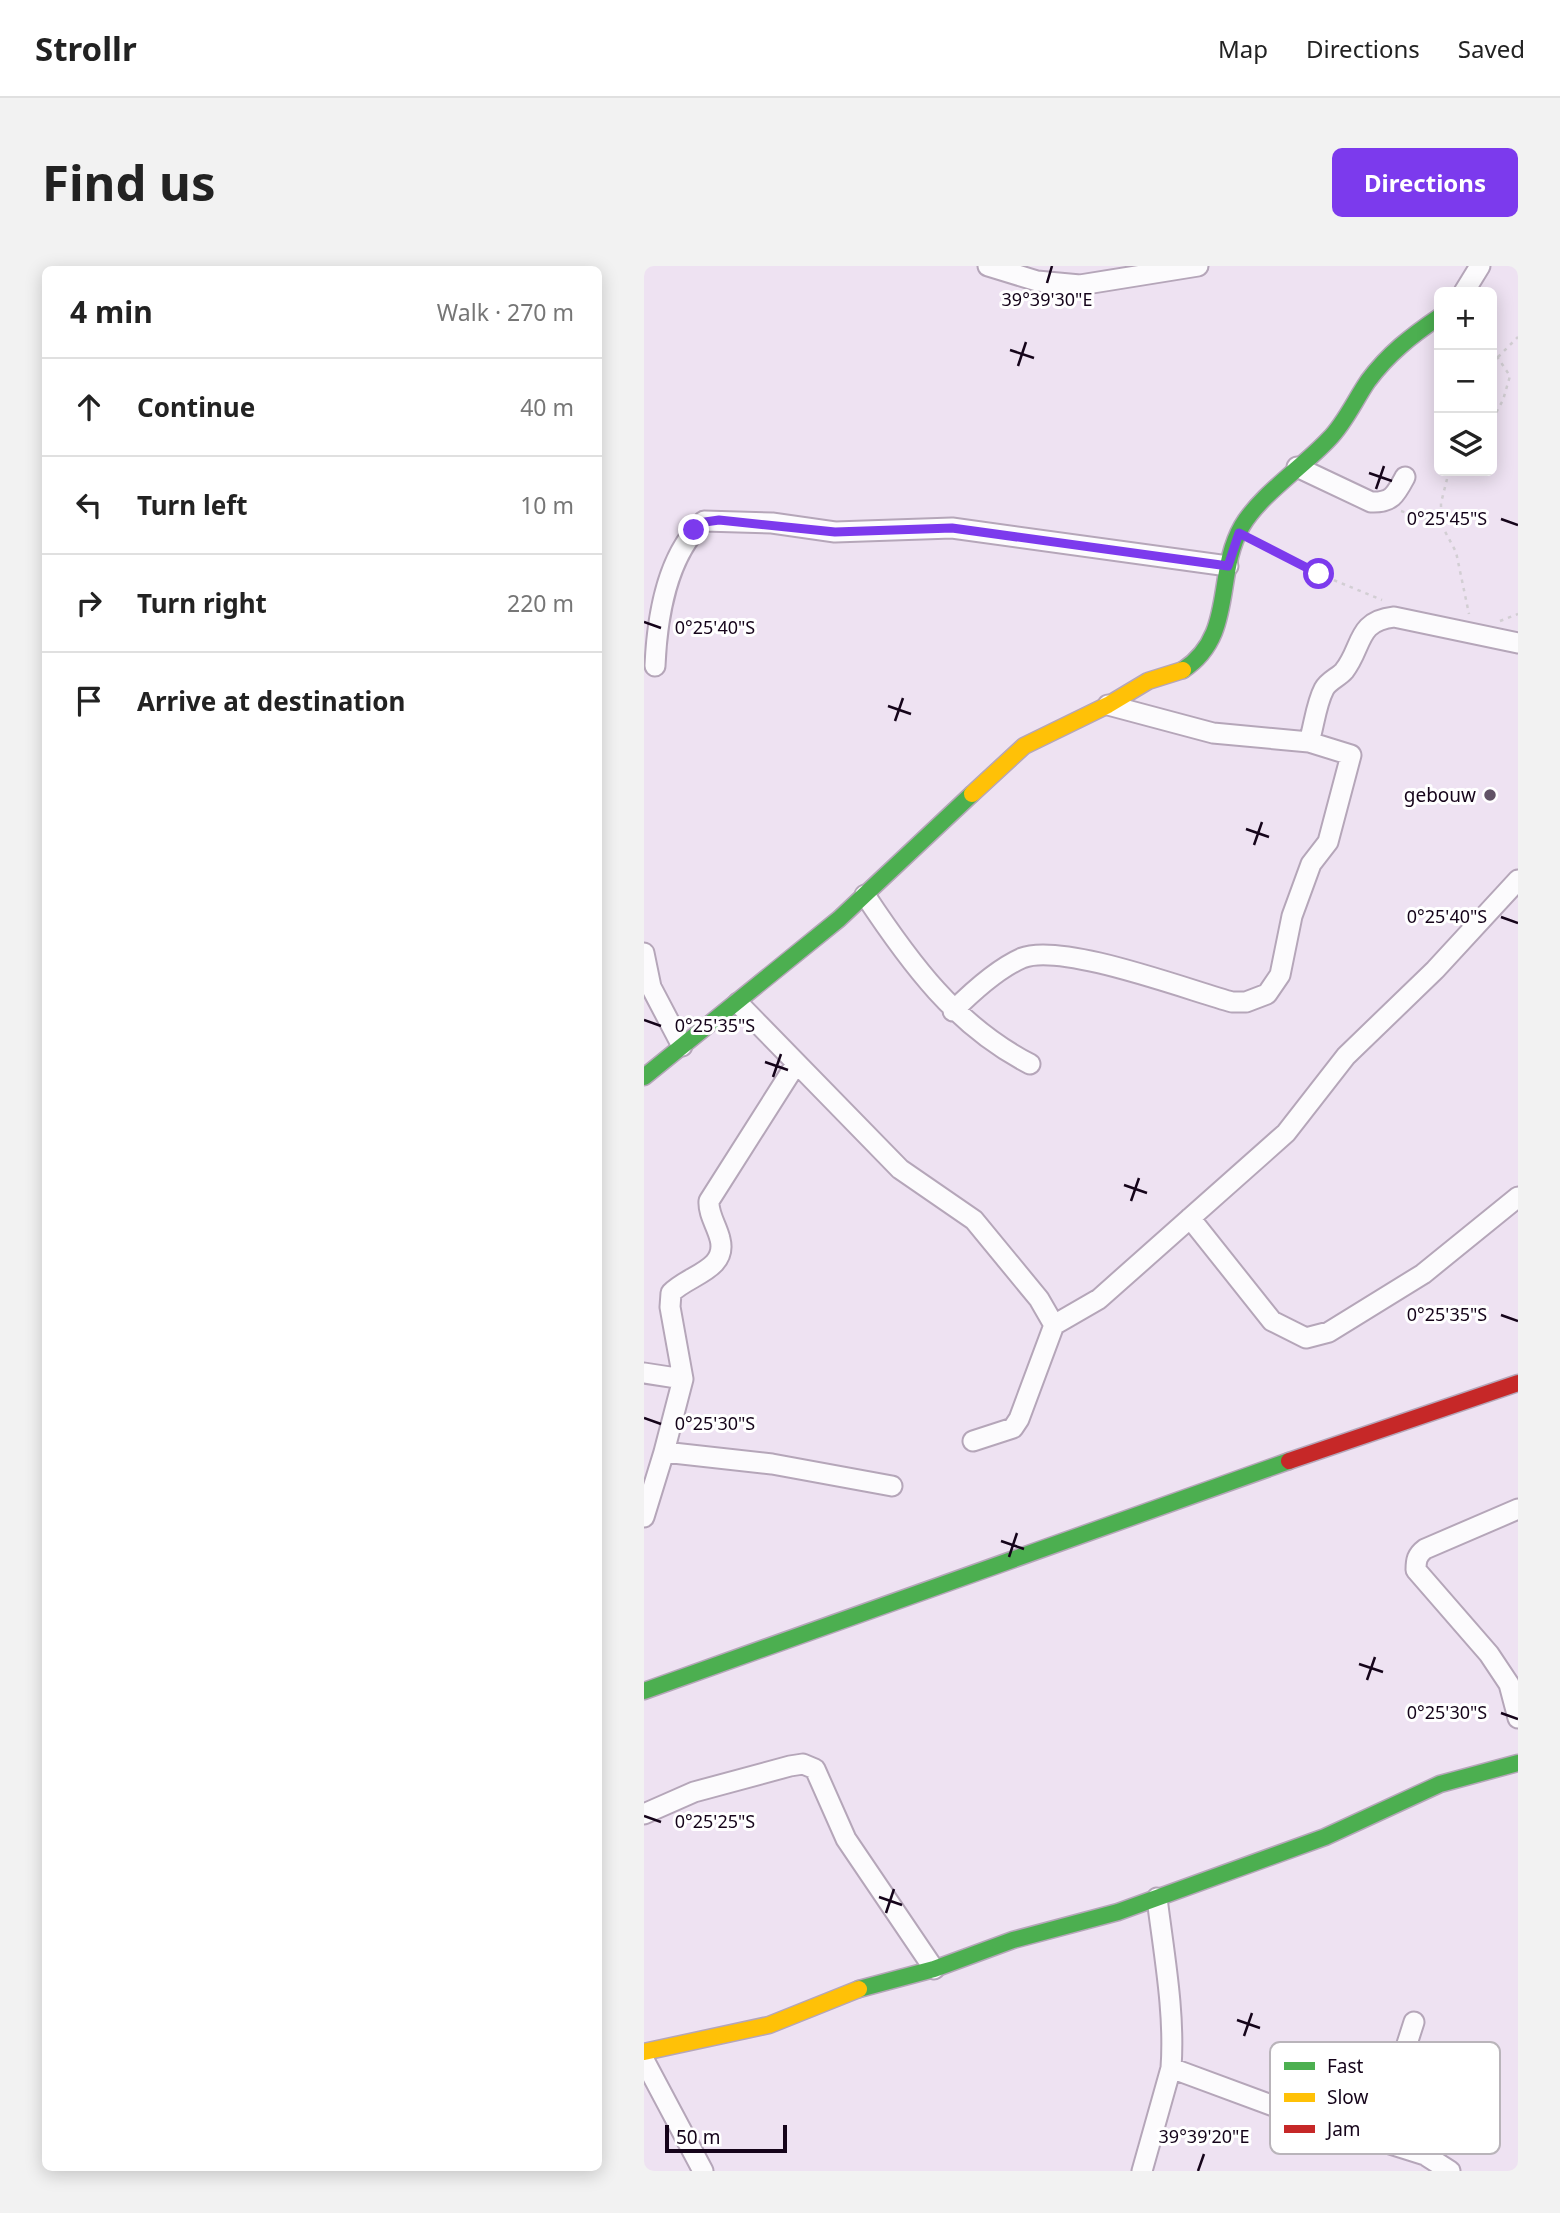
<!DOCTYPE html>
<html lang="en">
<head>
<meta charset="utf-8">
<style>
  :root { --surface:#fff; --page:#f2f2f2; --text:#222; --muted:#767676; --line:#e0e0e0; --accent:#7c3aed }
  body { margin:0; font-family:"Noto Sans",sans-serif; background:var(--page); color:var(--text) }
  .controls { position:absolute; right:21px; top:21px; display:grid; overflow:hidden; border-radius:10px; box-shadow:0 4px 18px #0003 }
  .controls button { width:63px; height:63px; display:grid; place-items:center; padding:0; border:0; border-bottom:2px solid var(--line); background:var(--surface); color:var(--text); font:35px sans-serif }
  .scale { position:absolute; left:21px; bottom:18px; width:122px; box-sizing:border-box; padding-left:7px; border:4px solid #15041a; border-top:0; font-size:19px; line-height:24px; white-space:nowrap; color:#15041a; -webkit-text-stroke:5px #fff; paint-order:stroke }
  .stop { position:absolute; width:21px; height:21px; margin:-16px; border:5px solid #7c3aed; border-radius:50%; background:#fff }
  .stop.end { background:#7c3aed; border-color:#fff; box-shadow:0 2px 7px #0008 }
  .list { margin:0; padding:0; list-style:none }
  h2 { display:flex; justify-content:space-between; align-items:center; height:91px; margin:0; padding:0 28px; font-size:30px }
  h2 small { font-size:23px; font-weight:400; color:var(--muted) }
  .list li { display:grid; grid-template-columns:46px 1fr auto; gap:21px; align-items:center; box-sizing:border-box; height:98px; padding:0 28px; border-top:2px solid var(--line) }
  .list b { display:block; font-size:26px; white-space:nowrap }
  .list em { font-size:23px; font-style:normal; color:var(--muted) }
  .icon { flex:none; width:38px; height:38px; fill:none; stroke:currentColor; stroke-width:2; stroke-linecap:round; stroke-linejoin:round }
  .map { position:relative; flex:none; width:874px; height:1905px; overflow:hidden; border-radius:10px }
  header { display:flex; align-items:center; gap:42px; box-sizing:border-box; height:98px; padding:0 35px; background:var(--surface); border-bottom:2px solid var(--line) }
  header strong { font-size:33px }
  nav { display:flex; gap:38px; margin-inline-start:auto; font-size:24px }
  .intro { display:flex; align-items:center; justify-content:space-between; box-sizing:border-box; height:168px; padding:0 42px }
  h1 { margin:0; font-size:49px }
  .button { padding:18px 32px; border-radius:10px; background:var(--accent); color:#fff; font-size:24px; font-weight:700 }
  main { display:flex; gap:42px; padding:0 42px }
  aside { flex:1; background:var(--surface); border-radius:10px; box-shadow:0 4px 18px #0003 }
  .map>svg:first-child { display:block }
  .lines { fill:none; stroke-linecap:round; stroke-linejoin:round }
  .street-casing { stroke:#b5a6b9; stroke-width:23 }
  .fast-casing { stroke:#b5a6b9; stroke-width:19 }
  .slow-casing { stroke:#b5a6b9; stroke-width:19 }
  .jam-casing { stroke:#b5a6b9; stroke-width:19 }
  .path { stroke:#d2ced3; stroke-width:2.5; stroke-dasharray:3.5 5; stroke-linecap:butt }
  .street { stroke:#fcfbfd; stroke-width:19 }
  .fast { stroke:#4caf50; stroke-width:16 }
  .slow { stroke:#ffc107; stroke-width:16 }
  .jam { stroke:#c62828; stroke-width:16 }
  .route { stroke:#7c3aed; stroke-width:9 }
  .ticks { fill:none; stroke:#15041a; stroke-width:2.5 }
  .poi-dot { fill:#615266; stroke:#fff; stroke-width:2.5 }
  .labels { text-anchor:middle; dominant-baseline:central; stroke-width:6; stroke-linejoin:round; paint-order:stroke }
  .poi-label { font-size:19px; fill:#15041a; stroke:#fff; text-anchor:end }
  .key { fill:#fff; stroke:#b9b4ba; stroke-width:2 }
  .key-label { font-size:19px; fill:#15041a }
  .ticks-label { font-size:18px; text-anchor:middle; fill:#15041a; stroke:#fff; stroke-width:6; stroke-linejoin:round; paint-order:stroke }
</style>
</head>
<body>
<header>
<strong>Strollr</strong>
<nav><a>Map</a><a>Directions</a><a>Saved</a></nav>
</header>
<div class="intro"><h1>Find us</h1><a class="button">Directions</a></div>
<main>
<aside>
<h2>4 min<small>Walk · 270 m</small></h2>
<ul class="list">
<li><svg class="icon" aria-label="ahead" viewBox="0 0 24 24"><path d="M12 20V5M6 11l6-6 6 6"/></svg><div><b>Continue</b></div><em>40 m</em></li>
<li><svg class="icon" aria-label="left" viewBox="0 0 24 24"><path d="M17 20v-9H6M10 6l-5 5 5 5"/></svg><div><b>Turn left</b></div><em>10 m</em></li>
<li><svg class="icon" aria-label="right" viewBox="0 0 24 24"><path d="M7 20v-9h11M14 6l5 5-5 5"/></svg><div><b>Turn right</b></div><em>220 m</em></li>
<li><svg class="icon" aria-label="arrive" viewBox="0 0 24 24"><path d="M6 21V4h12l-3 4 3 4H6"/></svg><div><b>Arrive at destination</b></div></li>
</ul>
</aside>
<div class="map">
<svg width="874" height="1905" viewBox="0 0 874 1905">
  <rect width="100%" height="100%" fill="#eee2f2"/>
  <g class="lines">
    <defs>
      <path id="street" d="M344 0 393 15 436 19 554 0
        M820 26 836 0
        M653 201 727 236C748 237 752 228 761 211
        M11 400C13 352 23 289 60 255L128 257 191 266 308 262 584 300
        M464 439 569 467 665 476C670 460 672 438 680 423 684 415 695 411 700 405 719 381 712 355 750 351L874 377
        M221 629C266 697 312 760 386 798
        M0 687 7 721 38 780
        M94 737 256 903 330 954 395 1033 410 1059
        M309 745C328 726 353 703 378 692 417 676 544 724 588 736H602L623 728 636 709 648 650 667 598 684 576 707 489 665 476
        M546 952 628 1055 662 1072 685 1066 779 1008 874 931
        M0 1107 39 1113
        M329 1175 369 1162 375 1153 410 1059 455 1033 642 867 702 790 791 704 874 614
        M20 1186 39 1113 26 1041 27 1027C44 1009 84 1004 76 973 73 960 64 948 65 935L152 798
        M874 1243 781 1283C773 1289 772 1294 772 1304L845 1388 865 1418 874 1452
        M0 1251 20 1186 128 1198 248 1220
        M0 1548 50 1526 146 1500 159 1498 171 1503 202 1573 290 1703
        M0 1794 59 1905
        M527 1802 654 1849 781 1889 806 1905
        M733 1871 770 1756
        M498 1905 527 1802C531 1746 520 1689 513 1632"/>
      <path id="fast" d="M539 404C592 369 570 309 598 260 616 229 660 200 685 173 701 157 711 134 724 115 744 88 767 70 795 51
        M0 811 195 653 328 528
        M0 1425 645 1195
        M215 1723 290 1703 369 1674 474 1646 681 1571 796 1518 874 1497"/>
      <path id="slow" d="M328 528 380 480 464 439 504 415 539 404
        M0 1786 125 1759 215 1723"/>
      <path id="jam" d="M645 1195 874 1117"/>
    </defs>
    <!-- street casing -->
    <use href="#street" class="street-casing"/>
    <!-- fast casing -->
    <use href="#fast" class="fast-casing"/>
    <!-- slow casing -->
    <use href="#slow" class="slow-casing"/>
    <!-- jam casing -->
    <use href="#jam" class="jam-casing"/>
    <!-- path -->
    <path class="path" d="M848 83 866 110 859 134 848 154
      M854 91 874 71
      M757 245 797 258 812 286 825 348
      M797 258V237L803 213
      M614 276 675 308 738 334
      M856 355 874 348"/>
    <!-- street -->
    <use href="#street" class="street"/>
    <!-- fast -->
    <use href="#fast" class="fast"/>
    <!-- slow -->
    <use href="#slow" class="slow"/>
    <!-- jam -->
    <use href="#jam" class="jam"/>
  </g>
  <g class="lines">
    <!-- route -->
    <path class="route" d="M50 264 61 256 75 254 191 266 308 262 584 300 595 267 675 308"/>
  </g>
  <!-- ticks -->
  <path class="ticks" d="M403 17 408 0M366 84 390 92M374 100 382 76M725 207 748 215M732 223 740 200M857 253 874 259M0 356 17 362M244 440 267 448M251 455 259 432M602 563 625 571M610 579 618 556M857 651 874 657M0 754 17 760M121 796 144 804M129 811 137 788M480 919 503 927M487 935 495 912M857 1049 874 1055M0 1152 17 1158M357 1275 380 1283M365 1291 373 1267M715 1398 739 1406M723 1414 731 1391M857 1447 874 1453M0 1550 17 1556M235 1631 258 1639M242 1647 250 1623M593 1754 616 1762M600 1770 608 1747M554 1905 560 1888"/>
  <!-- markers -->
  <circle class="poi-dot" cx="846" cy="529" r="7"/>
  <g class="labels">
    <!-- poi labels -->
    <g class="poi-label">
      <text x="832" y="529">gebouw</text>
    </g>
  </g>
  <!-- legend -->
  <rect x="626" y="1776" width="230" height="112" rx="10" class="key"/>
  <rect x="640" y="1796" width="31" height="8" fill="#4caf50"/>
  <rect x="640" y="1827" width="31" height="9" fill="#ffc107"/>
  <rect x="640" y="1859" width="31" height="8" fill="#c62828"/>
  <g class="key-label">
    <text x="683" y="1807">Fast</text>
    <text x="683" y="1838">Slow</text>
    <text x="683" y="1870">Jam</text>
  </g>
  <g class="ticks-label">
    <text x="403" y="40">39°39'30"E</text>
    <text x="803" y="259">0°25'45"S</text>
    <text x="71" y="368">0°25'40"S</text>
    <text x="803" y="657">0°25'40"S</text>
    <text x="71" y="766">0°25'35"S</text>
    <text x="803" y="1055">0°25'35"S</text>
    <text x="71" y="1164">0°25'30"S</text>
    <text x="803" y="1453">0°25'30"S</text>
    <text x="71" y="1562">0°25'25"S</text>
    <text x="560" y="1877">39°39'20"E</text>
  </g>
</svg>
<div class="controls">
<button>+</button>
<button>−</button>
<button><svg class="icon" aria-label="layers" viewBox="0 0 24 24"><path d="M12 4l9 5-9 5-9-5zM3 14l9 5 9-5"/></svg></button>
</div>
<div class="scale">50 m</div>
<div class="stop" style="left:675px;top:308px"></div>
<div class="stop end" style="left:50px;top:264px"></div>
</div>
</main>
</body>
</html>
